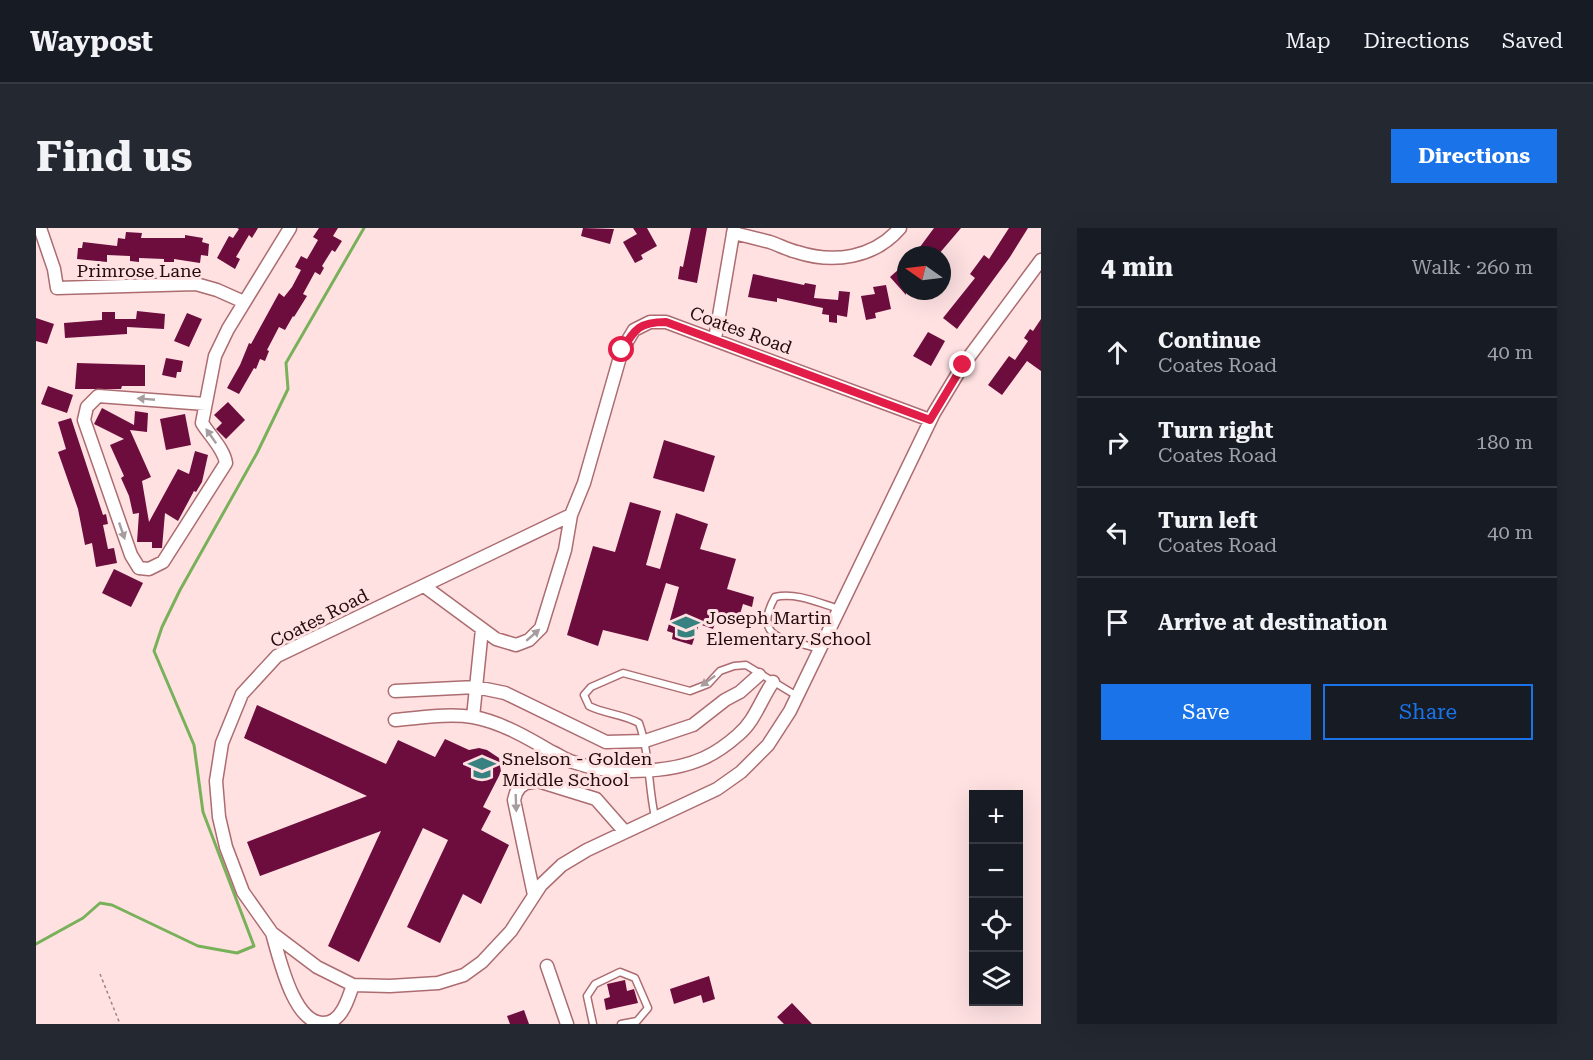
<!DOCTYPE html>
<html lang="en">
<head>
<meta charset="utf-8">
<style>
  :root { --surface:#171b24; --page:#242831; --text:#f1f3f6; --muted:#9ea1a6; --line:#363941; --accent:#1a73e8 }
  body { margin:0; font-family:"Roboto Serif",serif; background:var(--page); color:var(--text) }
  .controls { position:absolute; right:18px; bottom:18px; display:grid; overflow:hidden; border-radius:0px; box-shadow:0 6px 24px #0002 }
  .controls button { width:54px; height:54px; display:grid; place-items:center; padding:0; border:0; border-bottom:2px solid var(--line); background:var(--surface); color:var(--text); font:30px sans-serif }
  .compass { position:absolute; left:861px; top:18px; width:54px; height:54px; border-radius:50%; background:var(--surface); box-shadow:0 6px 24px #0002; rotate:284deg }
  .stop { position:absolute; width:18px; height:18px; margin:-14px; border:4px solid #e11d48; border-radius:50%; background:#fff }
  .stop.end { background:#e11d48; border-color:#fff; box-shadow:0 2px 6px #0008 }
  .list { margin:0; padding:0; list-style:none }
  h2 { display:flex; justify-content:space-between; align-items:center; height:78px; margin:0; padding:0 24px; font-size:26px }
  h2 small { font-size:20px; font-weight:400; color:var(--muted) }
  .list li { display:grid; grid-template-columns:39px 1fr auto; gap:18px; align-items:center; box-sizing:border-box; height:90px; padding:0 24px; border-top:2px solid var(--line) }
  .list b { display:block; font-size:22px; white-space:nowrap }
  .list p { margin:0; font-size:20px; white-space:nowrap; color:var(--muted) }
  .list em { font-size:20px; font-style:normal; color:var(--muted) }
  .actions { display:flex; gap:12px; padding:18px 24px }
  .actions a { flex:1; padding:14px 0; border:2px solid var(--accent); border-radius:0px; text-align:center; font-size:21px; color:var(--accent) }
  .actions .main { background:var(--accent); color:#fff }
  .icon { flex:none; width:33px; height:33px; fill:none; stroke:currentColor; stroke-width:2; stroke-linecap:round; stroke-linejoin:round }
  .map { position:relative; flex:none; width:1005px; height:796px; overflow:hidden; border-radius:0px }
  header { display:flex; align-items:center; gap:36px; box-sizing:border-box; height:84px; padding:0 30px; background:var(--surface); border-bottom:2px solid var(--line) }
  header strong { font-size:28px }
  nav { display:flex; gap:33px; margin-inline-start:auto; font-size:21px }
  .intro { display:flex; align-items:center; justify-content:space-between; box-sizing:border-box; height:144px; padding:0 36px }
  h1 { margin:0; font-size:42px }
  .button { padding:15px 27px; border-radius:0px; background:var(--accent); color:#fff; font-size:21px; font-weight:700 }
  main { display:flex; gap:36px; padding:0 36px }
  aside { flex:1; background:var(--surface); border-radius:0px; box-shadow:0 6px 24px #0002 }
  .map>svg:first-child { display:block }
  .lines { fill:none; stroke-linecap:round; stroke-linejoin:round }
  .stream { stroke:#78b15a; stroke-width:3 }
  .building { fill:#6c0d3e }
  .lane-casing { stroke:#ac6c70; stroke-width:9 }
  .street-casing { stroke:#ac6c70; stroke-width:15 }
  .path { stroke:#9f8385; stroke-width:1.5; stroke-dasharray:3 3; stroke-linecap:butt }
  .lane { stroke:#fff; stroke-width:6 }
  .street { stroke:#fff; stroke-width:12 }
  .oneway { fill:#a79d9f }
  .route { stroke:#e11d48; stroke-width:8 }
  .labels { text-anchor:middle; dominant-baseline:central; stroke-width:6; stroke-linejoin:round; paint-order:stroke }
  .street-label { font-size:18px; fill:#230b0e; stroke:#ffe1e2 }
  .poi-label { font-size:18px; fill:#230b0e; stroke:#ffe1e2; text-anchor:start }
</style>
</head>
<body>
<header>
<strong>Waypost</strong>
<nav><a>Map</a><a>Directions</a><a>Saved</a></nav>
</header>
<div class="intro"><h1>Find us</h1><a class="button">Directions</a></div>
<main>
<div class="map">
<svg width="1005" height="796" viewBox="0 0 1005 796">
  <rect width="100%" height="100%" fill="#ffe1e2"/>
  <g class="lines">
    <!-- stream -->
    <path class="stream" d="M0 716 47 690 64 675 76 677 162 718 201 725 218 718 167 584 158 517 118 423 126 399 144 362 221 225 252 161 250 135 328 0"/>
  </g>
  <!-- building -->
  <path class="building" d="M201 0H222L216 10 213 7 200 29 204 31 199 41 181 30 193 8 197 10 203 1Z
    M283 0H302L297 8 306 13 299 24 296 22 286 38 288 40 284 47 279 44 267 66 271 68 258 89 257 88 249 102 243 99 231 122 233 123 229 133 224 131 220 141 218 140 203 166 191 160 204 137 213 115 215 116 243 65 248 69 256 59 265 42 259 39 265 28 271 31 282 12 277 9Z
    M547 0 578 1 574 16 545 8Z
    M597 0H611L621 18 605 27 607 31 599 35 587 14 601 6Z
    M655 0H671L661 55 642 51 644 38 647 39Z
    M898 0H925L902 27H878Z
    M973 0H992L974 29 921 101 907 90 939 50 934 46 948 27 953 31Z
    M90 4 106 5 105 10H149V7L167 10 166 14 173 16 172 28 165 27 164 35 138 31V34H128V31L103 30V34L94 33V28L71 27V34L41 31 42 20H46L47 14 81 18 82 10 89 11Z
    M863 41 870 49V67L854 49Z
    M717 46 768 57 769 55 780 57 778 70 802 72 803 63 814 64 811 89 801 87V95L793 94V87L786 86 787 80 741 70V74L712 69Z
    M850 57 855 81 839 85 840 90 830 92 825 68 839 66 837 59Z
    M101 83 129 86 128 101 91 99V106L29 110 28 95 66 92V84H79V91H100Z
    M151 85 166 91 153 119 138 113Z
    M0 90 18 96 11 116 0 113Z
    M1005 91V143L991 133 966 167 952 157 973 128 979 132 992 113 988 110 994 101 997 103Z
    M892 104 909 113 895 138 877 128Z
    M130 130 147 133 145 144H141L140 150 126 147Z
    M41 135 109 137V158H86L85 161H39Z
    M12 158 37 167 31 185 5 176Z
    M192 174 209 192 190 211 180 201 186 195 178 187Z
    M66 180 98 197 99 183 112 185 111 204 94 202 115 249 106 253 113 294 142 241 153 246 159 223 172 227 166 254 160 264 158 263 142 293 129 285 126 320H116V314H101L103 285 97 286 93 268 85 250 88 248 74 217 88 211 58 196Z
    M149 186 155 217 130 222 124 191Z
    M35 190 67 287 70 286 72 296 67 297 72 321 78 320 81 335 60 339 56 315 49 317 42 281 22 224 30 221 22 194Z
    M628 212 679 228 668 264 617 250Z
    M594 274 625 283 610 337 624 341 640 285 672 296 664 321 700 331 691 361 718 369 716 379 707 376 701 396 681 390 677 401 663 396 656 417 636 411 637 405 631 403 643 359 630 355 612 413 567 402 562 418 531 407 557 318 579 324Z
    M78 341 107 355 95 379 66 365Z
    M221 477 350 536 362 512 399 529 409 511 433 522 443 520 451 522 463 530 465 544 447 579 455 583 445 602 473 617 445 676 427 666 404 715 371 699 412 612 387 600 323 734 292 718 345 603 224 648 211 614 331 568 208 510Z
    M673 748 679 771 667 775 665 767 638 776 634 761Z
    M589 752 591 763 598 761 602 775 570 782 568 771 574 769 571 756Z
    M756 775 776 796H748L741 789Z
    M488 782 493 796H474L471 788Z"/>
  <g class="lines">
    <defs>
      <path id="lane" d="M784 421C751 411 715 412 739 369 760 364 783 375 803 381
        M619 589C612 558 614 526 603 495 587 486 569 486 553 478L548 467 555 459 587 445 654 463 672 456 684 443 698 438 710 437 761 468
        M557 796 551 768 559 756 584 744 599 750 612 780 601 793 585 796"/>
      <path id="street" d="M4 0 18 41 21 60 160 56 181 62 208 74
        M697 5C710 8 722 11 734 14 743 17 752 22 761 24 798 36 838 30 864 0
        M679 111 698 0
        M169 176 62 168 51 179 48 192 95 327 103 340 113 341 127 334 190 235C188 221 174 208 166 195L179 128 192 101 254 0
        M894 192 630 94H614L598 102 586 122 548 255 535 287 241 428 206 466 186 515 180 553 183 589 190 619 207 664 236 705 281 739 317 757 354 758 402 755 428 747 446 734 475 703 505 657 526 637 551 622 681 561 705 544 732 517 754 483 898 185 927 137 1005 32
        M388 358 460 411 480 417 493 412 505 400 529 322 535 287
        M359 463 440 459 469 465 570 514 609 513 657 497 689 472 704 464 723 447
        M437 489 446 401
        M359 492C384 490 411 485 437 489 465 494 492 510 516 524 523 527 530 532 537 534 573 547 633 546 668 530 679 525 693 515 702 507 719 493 725 471 737 454
        M498 667 478 572 480 565 484 559 490 555 502 553 560 571 589 604
        M236 705C243 728 257 795 287 795 295 795 302 790 306 783 311 776 314 765 317 757
        M511 738 531 796"/>
    </defs>
    <!-- lane casing -->
    <use href="#lane" class="lane-casing"/>
    <!-- street casing -->
    <use href="#street" class="street-casing"/>
    <!-- path -->
    <path class="path" d="M64 746 84 796"/>
    <!-- lane -->
    <use href="#lane" class="lane"/>
    <!-- street -->
    <use href="#street" class="street"/>
  </g>
  <!-- one-way arrows -->
  <defs><path id="oneway-solid" d="M-6-.8H1V-3.2L6.5 0L1 3.2V.8H-6Z" transform="scale(1.5)"/></defs>
  <g class="oneway">
    <use href="#oneway-solid" transform="translate(110 171) rotate(-175)"/>
    <use href="#oneway-solid" transform="translate(175 208) rotate(-125)"/>
    <use href="#oneway-solid" transform="translate(86 303) rotate(71)"/>
    <use href="#oneway-solid" transform="translate(497 407) rotate(-41)"/>
    <use href="#oneway-solid" transform="translate(672 453) rotate(143)"/>
    <use href="#oneway-solid" transform="translate(480 575) rotate(88)"/>
  </g>
  <g class="lines">
    <!-- route -->
    <path class="route" d="M586 122C599 101 603 94 630 94L894 192 927 137"/>
  </g>
  <!-- icons -->
  <defs>
    <symbol id="school-bare" viewBox="-9 -9 18 18"><path d="M0-5L7-2L0 1L-7-2ZM-4 1L0 2.5L4 1V4Q0 6-4 4Z" fill="#388181" stroke="#ffe1e2" stroke-width="2.5" paint-order="stroke"/></symbol>
  </defs>
  <g fill-rule="evenodd">
    <use href="#school-bare" x="631" y="380" width="38" height="38"/>
    <use href="#school-bare" x="427" y="521" width="38" height="38"/>
  </g>
  <g class="labels">
    <!-- street labels -->
    <g class="street-label">
      <text x="103" y="42">Primrose Lane</text>
      <text transform="translate(705 102) rotate(20)">Coates Road</text>
      <text transform="translate(283 390) rotate(-27)">Coates Road</text>
    </g>
    <!-- poi labels -->
    <g class="poi-label">
      <text x="670" y="389">Joseph Martin<tspan x="670" dy="21">Elementary School</tspan></text>
      <text x="466" y="530">Snelson - Golden<tspan x="466" dy="21">Middle School</tspan></text>
    </g>
  </g>
</svg>
<div class="controls">
<button>+</button>
<button>−</button>
<button><svg class="icon" aria-label="locate" viewBox="0 0 24 24"><circle cx="12" cy="12" r="6"/><path d="M12 2v4M12 18v4M2 12h4M18 12h4"/></svg></button>
<button><svg class="icon" aria-label="layers" viewBox="0 0 24 24"><path d="M12 4l9 5-9 5-9-5zM3 14l9 5 9-5"/></svg></button>
</div>
<svg class="compass" viewBox="-18 -18 36 36"><path d="M0-13l5 13h-10z" fill="#e53935"/><path d="M0 13l5-13h-10z" fill="#9ea1a6"/></svg>
<div class="stop" style="left:586px;top:122px"></div>
<div class="stop end" style="left:927px;top:137px"></div>
</div>
<aside>
<h2>4 min<small>Walk · 260 m</small></h2>
<ul class="list">
<li><svg class="icon" aria-label="ahead" viewBox="0 0 24 24"><path d="M12 20V5M6 11l6-6 6 6"/></svg><div><b>Continue</b><p>Coates Road</p></div><em>40 m</em></li>
<li><svg class="icon" aria-label="right" viewBox="0 0 24 24"><path d="M7 20v-9h11M14 6l5 5-5 5"/></svg><div><b>Turn right</b><p>Coates Road</p></div><em>180 m</em></li>
<li><svg class="icon" aria-label="left" viewBox="0 0 24 24"><path d="M17 20v-9H6M10 6l-5 5 5 5"/></svg><div><b>Turn left</b><p>Coates Road</p></div><em>40 m</em></li>
<li><svg class="icon" aria-label="arrive" viewBox="0 0 24 24"><path d="M6 21V4h12l-3 4 3 4H6"/></svg><div><b>Arrive at destination</b></div></li>
</ul>
<div class="actions"><a class="main">Save</a><a>Share</a></div>
</aside>
</main>
</body>
</html>
